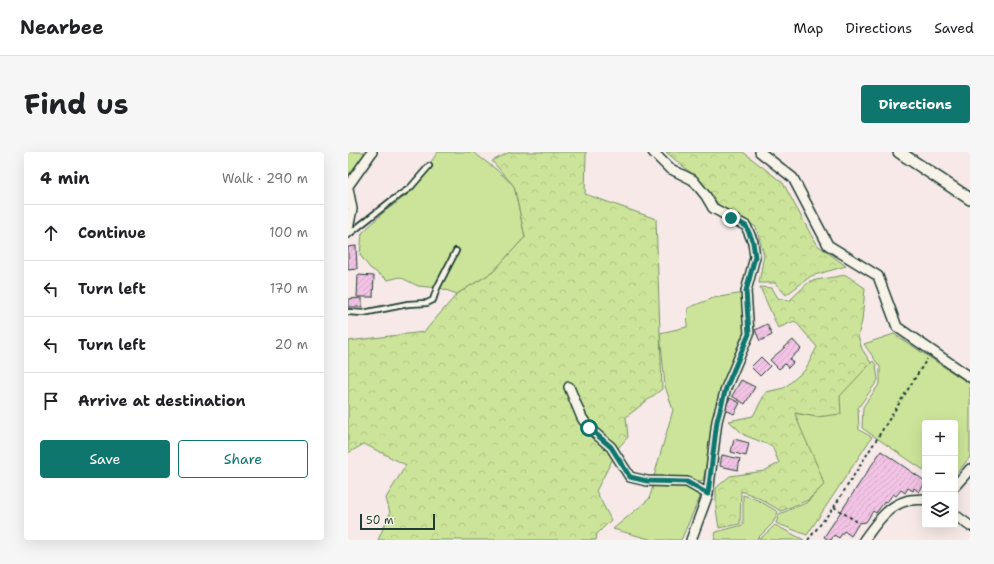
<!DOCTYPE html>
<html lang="en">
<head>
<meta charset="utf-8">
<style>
  :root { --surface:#fff; --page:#f6f6f6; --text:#202124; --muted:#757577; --line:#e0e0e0; --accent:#0f766e }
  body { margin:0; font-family:"Shantell Sans",sans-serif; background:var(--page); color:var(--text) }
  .controls { position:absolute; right:12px; bottom:12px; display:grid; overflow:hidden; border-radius:4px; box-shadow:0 4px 16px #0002 }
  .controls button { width:36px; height:36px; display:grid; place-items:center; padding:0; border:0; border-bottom:1px solid var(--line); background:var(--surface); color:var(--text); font:20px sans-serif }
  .scale { position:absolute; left:12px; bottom:10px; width:75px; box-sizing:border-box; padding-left:4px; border:2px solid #1f3d34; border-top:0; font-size:11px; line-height:14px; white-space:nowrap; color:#1f3d34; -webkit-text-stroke:3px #f7f3e8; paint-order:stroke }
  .stop { position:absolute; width:12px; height:12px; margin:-9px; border:3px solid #0f766e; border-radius:50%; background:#fff }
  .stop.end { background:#0f766e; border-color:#fff; box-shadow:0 1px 4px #0008 }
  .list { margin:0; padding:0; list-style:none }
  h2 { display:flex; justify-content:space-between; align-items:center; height:52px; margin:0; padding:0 16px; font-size:17px }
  h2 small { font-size:13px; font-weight:400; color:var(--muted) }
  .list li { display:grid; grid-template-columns:26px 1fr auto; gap:12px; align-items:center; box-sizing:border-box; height:56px; padding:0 16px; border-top:1px solid var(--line) }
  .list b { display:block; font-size:15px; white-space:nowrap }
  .list em { font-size:13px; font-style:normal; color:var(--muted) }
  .actions { display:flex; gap:8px; padding:12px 16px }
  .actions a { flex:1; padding:9px 0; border:1px solid var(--accent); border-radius:4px; text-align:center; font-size:14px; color:var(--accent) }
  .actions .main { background:var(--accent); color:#fff }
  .icon { flex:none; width:22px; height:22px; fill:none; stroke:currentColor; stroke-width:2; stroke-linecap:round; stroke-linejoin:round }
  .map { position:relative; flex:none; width:622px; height:388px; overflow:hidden; border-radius:4px }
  header { display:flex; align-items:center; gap:24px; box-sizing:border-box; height:56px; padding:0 20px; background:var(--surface); border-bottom:1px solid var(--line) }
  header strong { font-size:19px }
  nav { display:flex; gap:22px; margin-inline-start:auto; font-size:14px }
  .intro { display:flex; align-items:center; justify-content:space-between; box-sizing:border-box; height:96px; padding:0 24px }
  h1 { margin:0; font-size:28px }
  .button { padding:10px 18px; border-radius:4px; background:var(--accent); color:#fff; font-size:14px; font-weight:700 }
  main { display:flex; gap:24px; padding:0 24px }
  aside { flex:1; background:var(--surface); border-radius:4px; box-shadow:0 4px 16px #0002 }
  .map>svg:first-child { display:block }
  .green { fill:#cce499; stroke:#769066 }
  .forest { fill:url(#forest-crowns); stroke:#769066 }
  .building { fill:url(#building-hatch); stroke:#1f3d34 }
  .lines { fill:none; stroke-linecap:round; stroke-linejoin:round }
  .service-casing { stroke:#1f3d34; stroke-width:8 }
  .minor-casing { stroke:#1f3d34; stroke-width:12 }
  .tertiary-casing { stroke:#1f3d34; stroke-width:14 }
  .path { stroke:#1f3d34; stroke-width:2; stroke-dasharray:3 3; stroke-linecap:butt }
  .service { stroke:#f7f3e8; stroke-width:4.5 }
  .minor { stroke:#f7f3e8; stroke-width:9 }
  .tertiary { stroke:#f7f3e8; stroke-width:11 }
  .route { stroke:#0f766e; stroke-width:5 }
</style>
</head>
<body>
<header>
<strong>Nearbee</strong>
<nav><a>Map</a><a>Directions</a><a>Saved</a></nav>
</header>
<div class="intro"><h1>Find us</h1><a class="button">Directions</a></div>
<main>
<aside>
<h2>4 min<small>Walk · 290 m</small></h2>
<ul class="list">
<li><svg class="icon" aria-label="ahead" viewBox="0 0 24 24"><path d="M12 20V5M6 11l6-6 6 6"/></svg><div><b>Continue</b></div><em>100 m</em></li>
<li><svg class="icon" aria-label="left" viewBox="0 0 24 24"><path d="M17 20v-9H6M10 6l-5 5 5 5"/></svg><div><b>Turn left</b></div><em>170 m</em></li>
<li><svg class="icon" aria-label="left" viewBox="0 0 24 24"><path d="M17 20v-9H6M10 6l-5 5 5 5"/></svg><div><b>Turn left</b></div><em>20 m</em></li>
<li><svg class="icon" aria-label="arrive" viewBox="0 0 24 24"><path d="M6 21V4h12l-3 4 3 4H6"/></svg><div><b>Arrive at destination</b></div></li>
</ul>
<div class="actions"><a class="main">Save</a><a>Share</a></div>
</aside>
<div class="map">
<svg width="622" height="388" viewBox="0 0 622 388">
  <defs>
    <pattern id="forest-crowns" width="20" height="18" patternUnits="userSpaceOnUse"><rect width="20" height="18" fill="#cce499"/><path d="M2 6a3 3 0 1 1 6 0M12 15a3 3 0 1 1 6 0" fill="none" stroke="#afc484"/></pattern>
    <pattern id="building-hatch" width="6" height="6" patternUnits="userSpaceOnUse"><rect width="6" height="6" fill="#f3c3e5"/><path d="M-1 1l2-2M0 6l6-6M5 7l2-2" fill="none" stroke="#d0a8c5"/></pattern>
  </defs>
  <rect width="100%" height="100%" fill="#f6e9e7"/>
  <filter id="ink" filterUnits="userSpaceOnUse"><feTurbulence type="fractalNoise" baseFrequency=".025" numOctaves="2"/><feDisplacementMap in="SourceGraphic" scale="8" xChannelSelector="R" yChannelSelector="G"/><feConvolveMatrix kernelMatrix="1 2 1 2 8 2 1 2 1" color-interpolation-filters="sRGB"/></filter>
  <g filter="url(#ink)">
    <!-- green -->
    <path class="green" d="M0 0H24L0 34Z
      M90 0H125L149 18 166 34 177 85 145 120 109 142 92 136 70 134 52 125 40 128 22 116 12 103 14 81 36 60 59 43Z
      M390 142H394L396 179 375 233 355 329 306 324 325 258 317 234 312 181 339 175 340 156 365 146Z
      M546 182 622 232V305L607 323V271H577V319L514 276 515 255 532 231V215L516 192Z
      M525 209 528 213 530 228 510 256 511 278 524 285 459 383 428 371 431 362 458 351 476 333 446 261 469 265Z
      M306 331 340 334 352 345 333 388H305L265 377 301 347Z
      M395 343 410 348 430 360 425 371 408 388H366L368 380 395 373Z
      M427 373 456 388H411Z"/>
    <!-- forest -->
    <path class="forest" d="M162 0H238L237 42 308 67 314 237 278 265 280 285 271 295 248 339 263 368 249 382 248 388H30L42 361 38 346 58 313 16 292 0 301V189L76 180 109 142 145 120 177 85 166 34 144 9Z
      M318 0H395L435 31 468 92 498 114 463 124 438 143 427 131H411L416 103 408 75 372 54 348 25Z
      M498 123 517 136 514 169 510 184 514 197 523 211 492 244 493 262 469 265 447 261C455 286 469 308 476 333L460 348 433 359 409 345 393 339 392 372 371 376 368 357V336L382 324 416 319 431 311 424 294 396 283 381 269 405 264 418 240 436 236 457 218 469 195 447 169 430 176 412 135 424 136 430 146 441 149 462 129Z"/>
    <!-- building -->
    <path class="building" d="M8 94 9 117 0 118V95Z
      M10 123 26 124 25 145H9Z
      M14 146V155H0V147Z
      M419 172 424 183 412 189 407 178Z
      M445 188 453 197 442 207 445 211 440 216 437 212 431 217 422 208Z
      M413 205 422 214 412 224 403 215Z
      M393 228 407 235 397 252 384 244Z
      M382 246 392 251 386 262 376 257Z
      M386 287 401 291 398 304 383 300Z
      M533 299 577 329V331L571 340 566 336 565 339 560 336 557 341 553 338 548 344 545 342 539 350 537 349 528 361 525 359 518 370 511 371 503 384 496 379 491 386 486 383 483 388H481L476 385Z
      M374 303 392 307 390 318 372 314Z"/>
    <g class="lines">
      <defs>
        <path id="service" d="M0 83 43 49 62 36 81 14
          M0 160 15 161 60 152 79 151 85 148 89 136 108 99"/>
        <path id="minor" d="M305 0 321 16 345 28 358 44 365 56 398 74 405 90 407 105 398 139 401 182 378 236 369 269 360 342 343 388
          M412 0 445 26 480 93 530 124 549 175 622 225
          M0 34 24 0
          M0 36 4 57 0 77
          M221 235 234 266 241 276 263 295 282 325 299 329 339 330 360 342
          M607 334 622 317
          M607 363 622 374
          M516 388C527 373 539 354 558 349 564 347 571 348 577 347"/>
        <path id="tertiary" d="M551 0 622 47"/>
      </defs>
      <!-- service casing -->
      <use href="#service" class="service-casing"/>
      <!-- minor casing -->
      <use href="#minor" class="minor-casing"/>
      <!-- tertiary casing -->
      <use href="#tertiary" class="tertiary-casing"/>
      <!-- path -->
      <path class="path" d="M486 355 511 371
        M460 388 486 355 579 207"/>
      <!-- service -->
      <use href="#service" class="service"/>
      <!-- minor -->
      <use href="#minor" class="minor"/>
      <!-- tertiary -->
      <use href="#tertiary" class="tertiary"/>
    </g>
  </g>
  <g class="lines" filter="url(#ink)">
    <!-- route -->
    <path class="route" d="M241 276 263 295 282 325 299 329 339 330 360 342 369 269 378 236 401 182 398 139 407 105 405 90 398 74 383 66"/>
  </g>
</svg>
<div class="controls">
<button>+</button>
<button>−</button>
<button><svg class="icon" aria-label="layers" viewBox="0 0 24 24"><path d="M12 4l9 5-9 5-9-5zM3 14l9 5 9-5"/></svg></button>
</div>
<div class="scale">50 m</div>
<div class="stop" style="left:241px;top:276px"></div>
<div class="stop end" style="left:383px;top:66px"></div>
</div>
</main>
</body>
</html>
